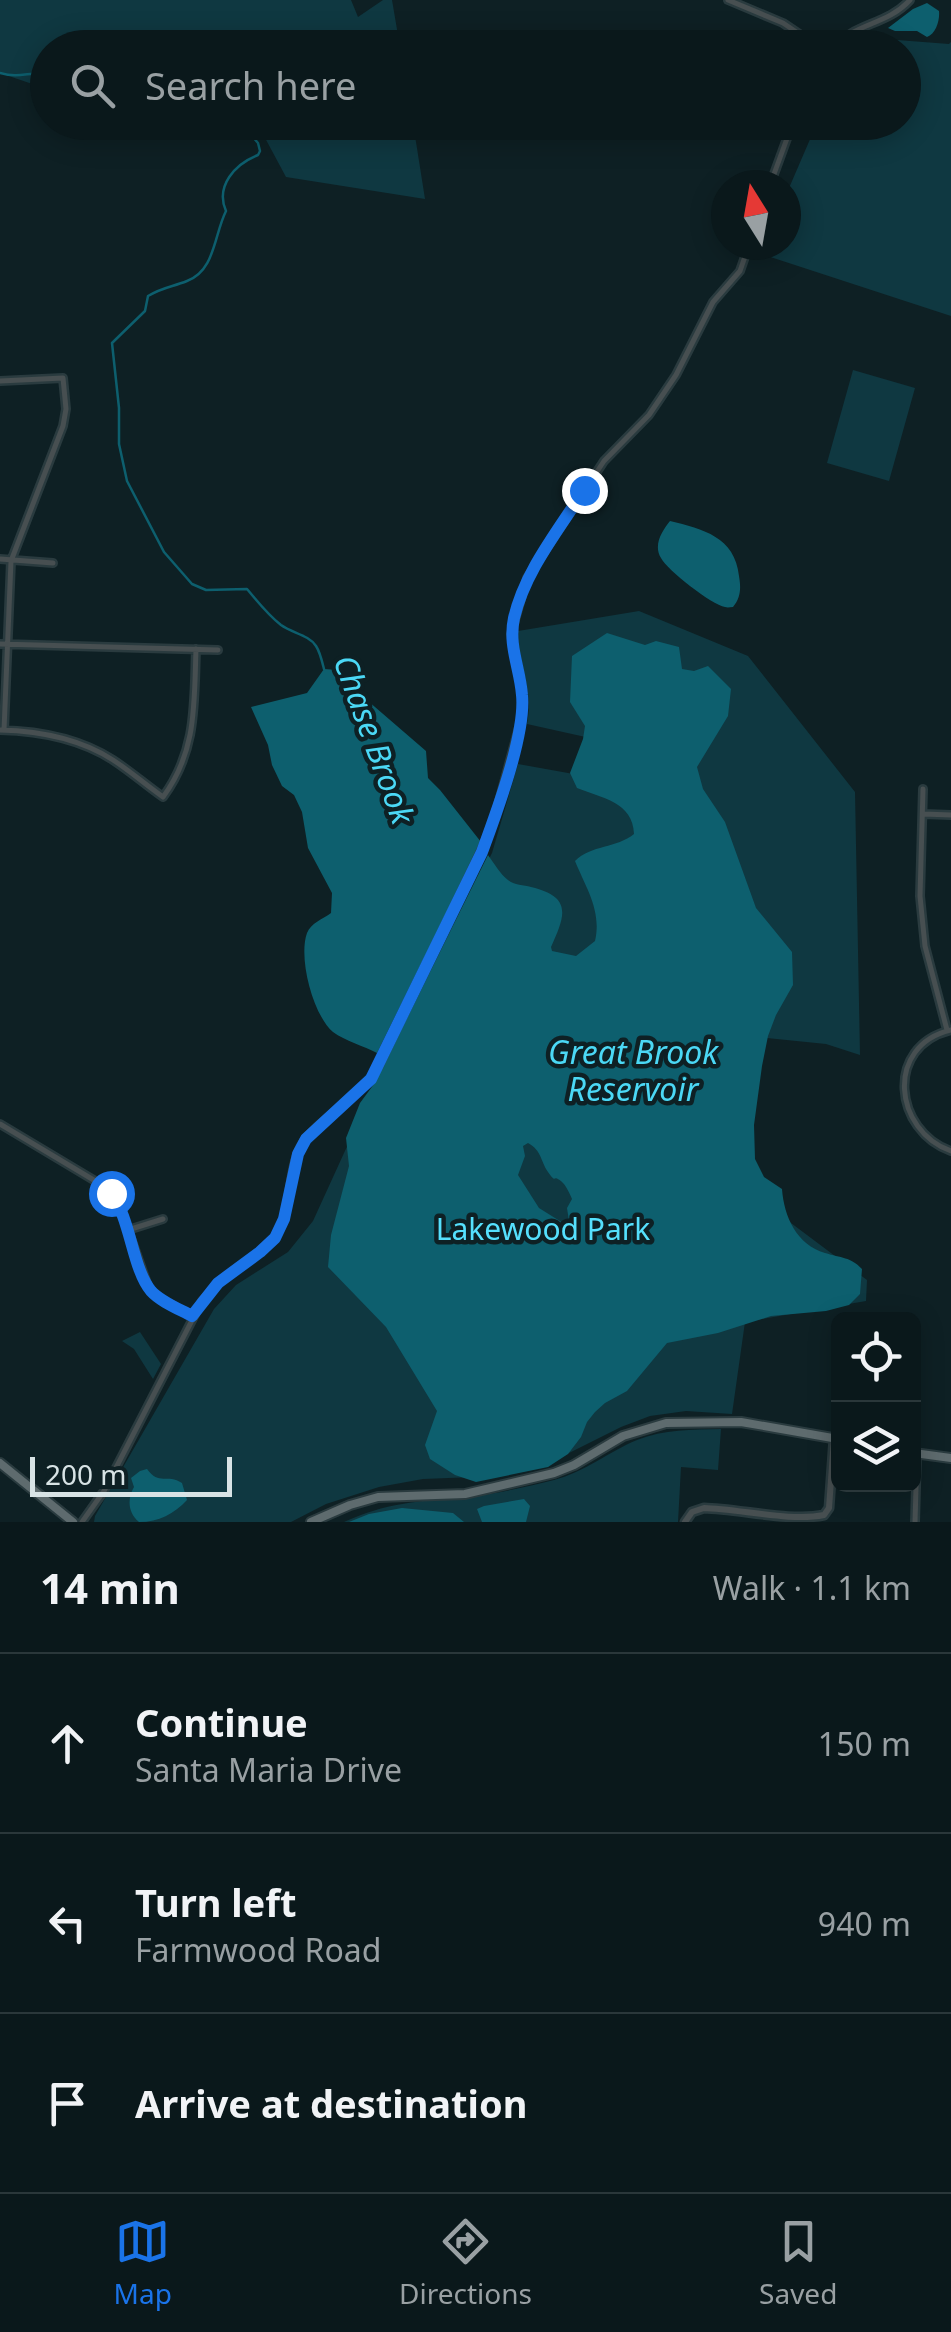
<!DOCTYPE html>
<html lang="en">
<head>
<meta charset="utf-8">
<style>
  :root { --surface:#0a181b; --page:#182528; --text:#f1f3f6; --muted:#99a0a3; --line:#2a373a; --accent:#1a73e8 }
  body { margin:0; font-family:"Noto Sans",sans-serif; background:var(--page); color:var(--text) }
  .controls { position:absolute; right:30px; bottom:30px; display:grid; overflow:hidden; border-radius:15px; box-shadow:0 5px 25px #0003 }
  .controls button { width:90px; height:90px; display:grid; place-items:center; padding:0; border:0; border-bottom:2px solid var(--line); background:var(--surface); color:var(--text); font:50px sans-serif }
  .compass { position:absolute; left:711px; top:170px; width:90px; height:90px; border-radius:50%; background:var(--surface); box-shadow:0 5px 25px #0003; rotate:349deg }
  .scale { position:absolute; left:30px; bottom:25px; width:202px; box-sizing:border-box; padding-left:10px; border:5px solid #d8e3e5; border-top:0; font-size:28px; line-height:35px; white-space:nowrap; color:#d8e3e5; -webkit-text-stroke:8px #0e2024; paint-order:stroke }
  .stop { position:absolute; width:30px; height:30px; margin:-22px; border:8px solid #1a73e8; border-radius:50%; background:#fff }
  .stop.end { background:#1a73e8; border-color:#fff; box-shadow:0 2px 10px #0008 }
  .list { margin:0; padding:0; list-style:none }
  h2 { display:flex; justify-content:space-between; align-items:center; height:130px; margin:0; padding:0 40px; font-size:42px }
  h2 small { font-size:32px; font-weight:400; color:var(--muted) }
  .list li { display:grid; grid-template-columns:65px 1fr auto; gap:30px; align-items:center; box-sizing:border-box; height:180px; padding:0 40px; border-top:2px solid var(--line) }
  .list b { display:block; font-size:38px; white-space:nowrap }
  .list p { margin:0; font-size:32px; white-space:nowrap; color:var(--muted) }
  .list em { font-size:32px; font-style:normal; color:var(--muted) }
  .icon { flex:none; width:55px; height:55px; fill:none; stroke:currentColor; stroke-width:2; stroke-linecap:round; stroke-linejoin:round }
  .map { position:relative; flex:none; width:951px; height:1522px; overflow:hidden }
  .search { position:absolute; background:var(--surface); box-shadow:0 5px 25px #0003; left:30px; right:30px; top:30px; height:110px; display:flex; align-items:center; gap:25px; box-sizing:border-box; padding:0 35px; border-radius:55px; color:var(--muted); font-size:38px }
  .sheet { height:670px; background:var(--surface) }
  nav { display:flex; justify-content:space-around; align-items:center; box-sizing:border-box; height:140px; border-top:2px solid var(--line); background:var(--surface); font-size:28px; color:var(--muted) }
  nav a { display:grid; justify-items:center; gap:5px }
  nav .on { color:var(--accent) }
  .map>svg:first-child { display:block }
  .green { fill:#0f3841 }
  .water { fill:#0d5f6e; fill-rule:evenodd }
  .lines { fill:none; stroke-linecap:round; stroke-linejoin:round }
  .stream { stroke:#0d5f6e; stroke-width:2.5 }
  .minor-casing { stroke:#2a3b3f; stroke-width:10 }
  .tertiary-casing { stroke:#2a3b3f; stroke-width:11 }
  .secondary-casing { stroke:#2a3b3f; stroke-width:12 }
  .minor { stroke:#474f51; stroke-width:5 }
  .tertiary { stroke:#474f51; stroke-width:6 }
  .secondary { stroke:#5e6b6e; stroke-width:8 }
  .route { stroke:#1a73e8; stroke-width:12 }
  .labels { text-anchor:middle; dominant-baseline:central; stroke-width:9; stroke-linejoin:round; paint-order:stroke }
  .park-label { font-size:30px; fill:#55e0fd; stroke:#0e2024 }
  .water-label { font-size:32px; font-style:italic; fill:#4bd8f5; stroke:#0e2024 }
</style>
</head>
<body>
<div class="map">
<svg width="951" height="1522" viewBox="0 0 951 1522">
  <rect width="100%" height="100%" fill="#0e2024"/>
  <!-- green -->
  <path class="green" d="M0 0H351L358 17 383 0H392L400 47 48 48 47 89 0 73Z
    M871 38 949 44 951 42V316L761 254 765 245H786V195L817 123 904 122V48L856 47Z
    M257 123H413L425 199 286 177Z
    M853 370 915 388 889 481 827 463Z
    M639 611 748 656 855 792 860 1055 826 1044 758 1037 747 1167 783 1217 867 1280 866 1301 745 1322 732 1414 686 1411 650 1416 621 1427 555 1460 474 1477 423 1479 379 1487 326 1504 291 1522H94L95 1516 214 1309 236 1285 288 1252 313 1221 365 1107 492 853 518 764 618 782 608 742 527 724C534 687 518 666 518 631Z
    M140 1332 161 1364 153 1379 134 1349 122 1341Z
    M721 1429 718 1470 681 1467 678 1522H344C385 1503 419 1501 463 1497 493 1495 525 1487 554 1480 585 1472 608 1452 637 1440 664 1429 692 1430 721 1429Z"/>
  <!-- water -->
  <path class="water" d="M927 3 939 11C940 20 936 34 927 37L917 31H895L888 28 913 9Z
    M670 521C703 529 735 537 739 576 741 588 741 597 733 607 730 607 728 608 725 607 712 605 667 570 661 558 653 545 662 531 670 521Z
    M607 633 645 645 656 641 679 647 682 669 694 671 708 666 731 689 728 716 697 767 703 789 725 822 756 908 792 952 793 985 776 1015 768 1036 762 1066 754 1125 755 1159 764 1177 782 1189C784 1217 797 1245 825 1253 841 1258 851 1257 862 1269L860 1294 849 1305 826 1311 771 1316 718 1333 667 1343 627 1391 605 1403 595 1412 587 1422 581 1437 568 1454 548 1467 476 1482 455 1475 430 1459 425 1445 437 1411 386 1327 328 1267 331 1235 349 1166 346 1138 360 1103 374 1084 382 1069 488 855C494 863 500 874 508 880 514 885 524 885 531 887 573 897 565 916 551 947L552 951 576 956 595 941C602 911 586 888 575 861 591 845 617 848 634 834 633 802 602 798 577 788L570 773 583 739 585 726 570 702 572 656ZM528 1143C542 1151 540 1160 548 1172 558 1186 551 1172 563 1183 566 1186 570 1194 572 1199L567 1208 569 1221 563 1223 539 1208 518 1175 525 1156 523 1146Z
    M324 669 338 670 346 682 426 751 428 778 440 790 481 842 377 1053C364 1046 345 1041 333 1032 313 1015 298 958 307 933 311 923 323 919 331 913L332 893 308 848 302 812 294 795 282 786 272 765 268 745 251 707 307 693Z
    M147 1469C159 1486 167 1473 182 1483L187 1500C174 1514 159 1522 139 1522 128 1513 127 1499 134 1487L131 1478 140 1471Z
    M524 1499 530 1506 526 1522H482L477 1509 484 1506Z
    M402 1508 453 1513 464 1522H349L369 1514Z"/>
  <g class="lines">
    <!-- stream -->
    <path class="stream" d="M0 73C21 79 29 71 48 74
      M246 122V129L258 143 260 151 258 155C235 164 215 186 226 211 214 235 215 271 187 281 172 287 163 287 148 296L145 311 112 343 119 408V444L127 481 164 552 192 584 206 590 247 589C258 602 268 615 281 625 292 633 309 635 316 646 320 652 322 661 324 669"/>
    <defs>
      <path id="minor" d="M728 0 783 23 820 48
        M834 48C855 22 886 26 910 0
        M770 185 789 133 796 122
        M0 381 63 378 66 409 63 426 11 561 4 730
        M0 559 53 563
        M0 644 218 650
        M0 730C39 731 79 738 113 760 130 771 146 785 163 797 197 751 194 704 196 649
        M923 789 920 896 925 946 947 1030
        M924 814 951 815
        M951 1030C884 1046 894 1131 951 1151
        M0 1124 97 1182 111 1193 120 1207 149 1289 159 1298 192 1316
        M128 1230 163 1219
        M82 1522 104 1491 202 1301C211 1291 219 1282 230 1274 246 1261 267 1252 277 1233 294 1205 286 1161 307 1137 330 1111 362 1096 379 1065L481 851 494 820 522 716V693L511 634 527 578 604 461 649 415 676 375 713 302 740 271 749 245
        M915 1522 917 1453"/>
      <path id="tertiary" d="M685 1522 692 1512 704 1508C740 1509 791 1522 824 1515L829 1508 834 1438"/>
      <path id="secondary" d="M914 1453 951 1458
        M0 1463 73 1522
        M311 1522 350 1505 378 1497 465 1494 554 1473 574 1465 623 1436 666 1423 741 1422 838 1439"/>
    </defs>
    <!-- minor casing -->
    <use href="#minor" class="minor-casing"/>
    <!-- tertiary casing -->
    <use href="#tertiary" class="tertiary-casing"/>
    <!-- secondary casing -->
    <use href="#secondary" class="secondary-casing"/>
    <!-- minor -->
    <use href="#minor" class="minor"/>
    <!-- tertiary -->
    <use href="#tertiary" class="tertiary"/>
    <!-- secondary -->
    <use href="#secondary" class="secondary"/>
  </g>
  <g class="lines">
    <!-- route -->
    <path class="route" d="M111 1193C131 1219 132 1268 151 1291 161 1302 179 1309 192 1316L218 1283 260 1252 275 1238 284 1219 298 1154 306 1139 371 1079 482 852C496 814 526 734 522 695 520 668 508 646 514 618 525 571 558 531 584 490"/>
  </g>
  <g class="labels">
    <!-- park labels -->
    <g class="park-label">
      <text x="543" y="1228">Lakewood Park</text>
    </g>
    <!-- water labels -->
    <g class="water-label">
      <text transform="translate(375 739) rotate(70)">Chase Brook</text>
      <text x="633" y="1051">Great Brook<tspan x="633" dy="37">Reservoir</tspan></text>
    </g>
  </g>
</svg>
<div class="controls">
<button><svg class="icon" aria-label="locate" viewBox="0 0 24 24"><circle cx="12" cy="12" r="6"/><path d="M12 2v4M12 18v4M2 12h4M18 12h4"/></svg></button>
<button><svg class="icon" aria-label="layers" viewBox="0 0 24 24"><path d="M12 4l9 5-9 5-9-5zM3 14l9 5 9-5"/></svg></button>
</div>
<svg class="compass" viewBox="-18 -18 36 36"><path d="M0-13l5 13h-10z" fill="#e53935"/><path d="M0 13l5-13h-10z" fill="#99a0a3"/></svg>
<div class="scale">200 m</div>
<div class="stop" style="left:111px;top:1193px"></div>
<div class="stop end" style="left:584px;top:490px"></div>
<div class="search"><svg class="icon" aria-label="search" viewBox="0 0 24 24"><circle cx="10" cy="10" r="6"/><path d="M15 15l6 6"/></svg>Search here</div>
</div>
<section class="sheet">
<h2>14 min<small>Walk · 1.1 km</small></h2>
<ul class="list">
<li><svg class="icon" aria-label="ahead" viewBox="0 0 24 24"><path d="M12 20V5M6 11l6-6 6 6"/></svg><div><b>Continue</b><p>Santa Maria Drive</p></div><em>150 m</em></li>
<li><svg class="icon" aria-label="left" viewBox="0 0 24 24"><path d="M17 20v-9H6M10 6l-5 5 5 5"/></svg><div><b>Turn left</b><p>Farmwood Road</p></div><em>940 m</em></li>
<li><svg class="icon" aria-label="arrive" viewBox="0 0 24 24"><path d="M6 21V4h12l-3 4 3 4H6"/></svg><div><b>Arrive at destination</b></div></li>
</ul>
</section>
<nav>
<a class="on"><svg class="icon" aria-label="map" viewBox="0 0 24 24"><path d="M3 6l6-2 6 2 6-2v14l-6 2-6-2-6 2zM9 4v14M15 6v14"/></svg>Map</a>
<a><svg class="icon" aria-label="directions" viewBox="0 0 24 24"><path d="M12 3l9 9-9 9-9-9zM9 14v-3h6M13 9l2 2-2 2"/></svg>Directions</a>
<a><svg class="icon" aria-label="saved" viewBox="0 0 24 24"><path d="M7 4h10v16l-5-4-5 4z"/></svg>Saved</a>
</nav>
</body>
</html>
